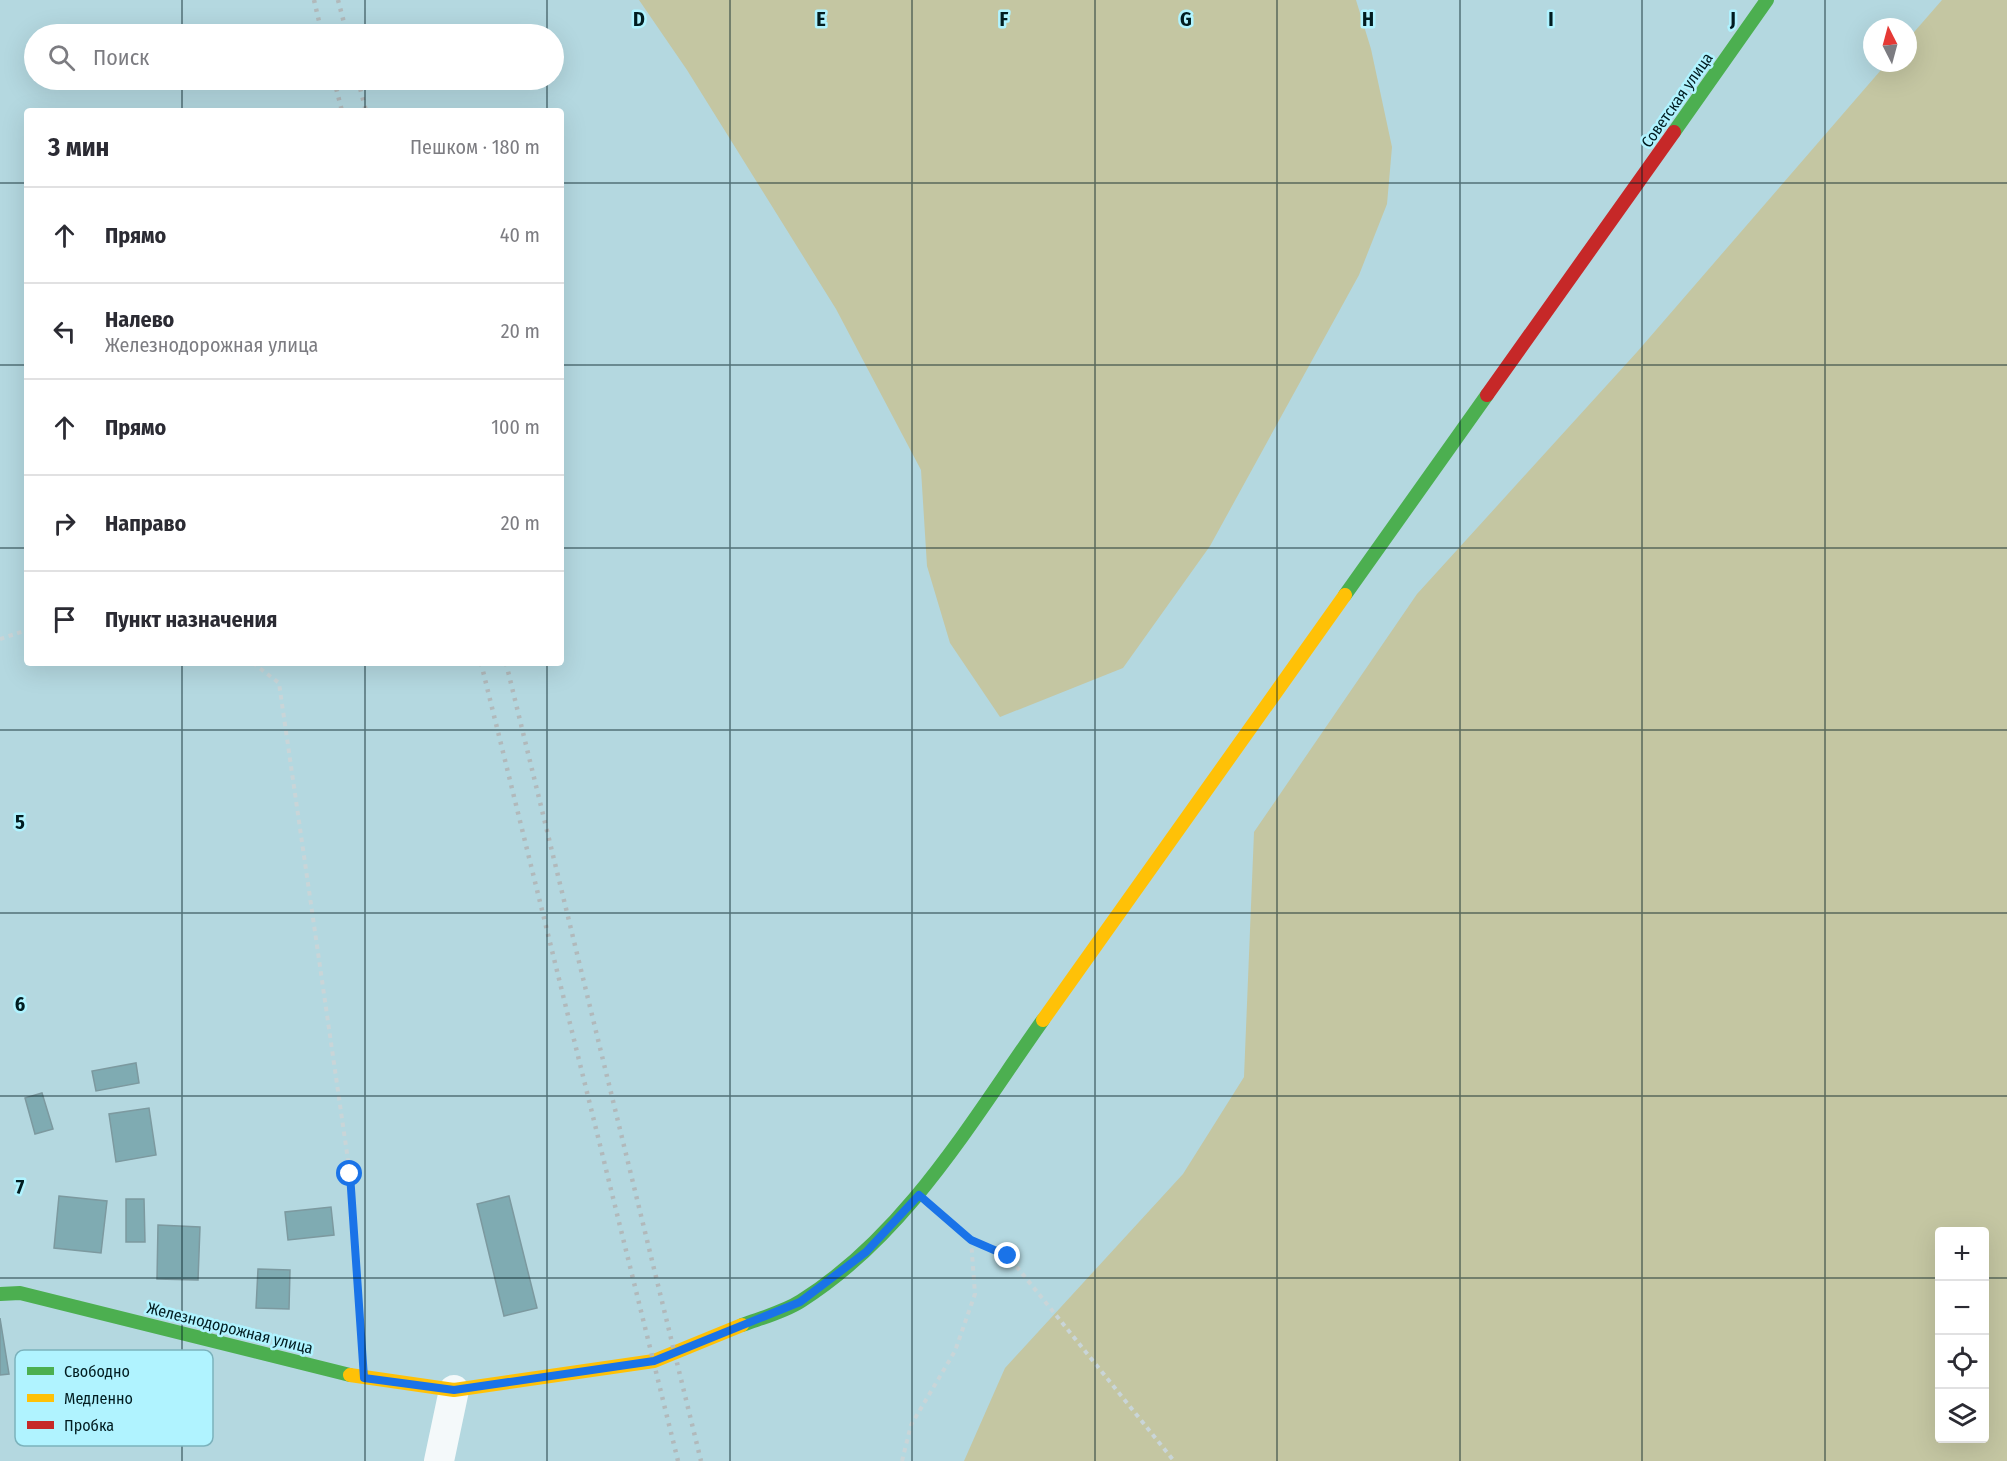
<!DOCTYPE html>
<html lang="ru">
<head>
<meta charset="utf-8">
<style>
  :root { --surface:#fff; --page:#f7f7f7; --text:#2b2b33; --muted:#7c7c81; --line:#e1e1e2 }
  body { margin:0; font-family:"Fira Sans Condensed",sans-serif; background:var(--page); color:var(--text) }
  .controls { position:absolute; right:18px; bottom:18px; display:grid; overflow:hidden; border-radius:6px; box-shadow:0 6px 24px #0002 }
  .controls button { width:54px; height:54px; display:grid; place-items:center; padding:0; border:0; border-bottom:2px solid var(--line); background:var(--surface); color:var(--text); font:30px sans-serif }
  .compass { position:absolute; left:1863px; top:18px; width:54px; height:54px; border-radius:50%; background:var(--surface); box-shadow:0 6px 24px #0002; rotate:354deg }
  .stop { position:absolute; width:18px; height:18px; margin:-14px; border:4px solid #1a73e8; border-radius:50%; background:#fff }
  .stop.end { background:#1a73e8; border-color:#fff; box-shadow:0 2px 6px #0008 }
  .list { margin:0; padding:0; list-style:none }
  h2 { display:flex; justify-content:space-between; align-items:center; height:78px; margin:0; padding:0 24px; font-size:26px }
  h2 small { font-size:20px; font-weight:400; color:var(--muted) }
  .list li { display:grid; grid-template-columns:39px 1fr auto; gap:18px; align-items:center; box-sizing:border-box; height:96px; padding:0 24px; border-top:2px solid var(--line) }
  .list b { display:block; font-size:22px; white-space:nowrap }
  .list p { margin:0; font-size:20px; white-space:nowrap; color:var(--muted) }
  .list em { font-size:20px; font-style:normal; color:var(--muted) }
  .icon { flex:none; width:33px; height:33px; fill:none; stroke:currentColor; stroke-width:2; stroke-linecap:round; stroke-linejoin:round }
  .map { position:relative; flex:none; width:2007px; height:1461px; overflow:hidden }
  .search { position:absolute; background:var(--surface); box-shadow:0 6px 24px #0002; left:24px; top:24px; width:540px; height:66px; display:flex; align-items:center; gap:15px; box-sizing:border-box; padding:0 21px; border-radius:33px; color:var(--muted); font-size:22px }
  .panel { position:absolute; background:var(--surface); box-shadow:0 6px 24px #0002; left:24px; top:108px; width:540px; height:558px; border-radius:6px }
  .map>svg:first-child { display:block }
  .green { fill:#c4c6a2; fill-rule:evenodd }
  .building { fill:#7fabb2; stroke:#7c999f; stroke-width:1.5 }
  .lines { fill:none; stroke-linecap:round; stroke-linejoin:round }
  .path { stroke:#c9d5d8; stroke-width:4; stroke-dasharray:4.5 4.5; stroke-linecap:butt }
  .street { stroke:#f4f9fa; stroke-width:30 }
  .fast { stroke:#4caf50; stroke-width:14 }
  .slow { stroke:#ffc107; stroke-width:14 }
  .jam { stroke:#c62828; stroke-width:14 }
  .rail { stroke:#b1b9bb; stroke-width:4.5; stroke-dasharray:3 6; stroke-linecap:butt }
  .route { stroke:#1a73e8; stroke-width:8 }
  .grid { fill:none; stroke:#011c20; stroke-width:1.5; stroke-opacity:0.55 }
  .labels { text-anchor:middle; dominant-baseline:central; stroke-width:5; stroke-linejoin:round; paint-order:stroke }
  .street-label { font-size:16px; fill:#011c20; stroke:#b0f3ff }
  .key { fill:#b0f3ff; stroke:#7bb2bc; stroke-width:1.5 }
  .key-label { font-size:16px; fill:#011c20 }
  .grid-label { font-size:20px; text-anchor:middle; font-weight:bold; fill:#011c20; stroke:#b0f3ff; stroke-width:5; stroke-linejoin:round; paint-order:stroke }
</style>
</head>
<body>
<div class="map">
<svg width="2007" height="1461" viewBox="0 0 2007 1461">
  <rect width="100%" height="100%" fill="#b4d8e0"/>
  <!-- green -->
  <path class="green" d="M639 0H1356L1371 49 1392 147 1387 204 1359 275 1210 546 1123 668 1000 717 950 643 927 566 921 470 836 309 687 70Z
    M1942 0H2007V1461H964L1005 1368 1183 1174 1244 1077 1254 832 1417 594 1637 352 1887 63H1908V39ZM1940 1232H1984V1438H1940Z"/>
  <!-- building -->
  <path class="building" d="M136 1063 139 1083 96 1091 92 1071Z
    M42 1093 53 1129 35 1134 25 1098Z
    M149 1108 156 1155 116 1162 109 1114Z
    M59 1196 107 1201 101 1253 54 1248Z
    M509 1196 537 1308 504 1316 477 1204Z
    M126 1199H144L145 1242H126Z
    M331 1207 334 1235 288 1240 285 1212Z
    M158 1225 200 1227 198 1280 157 1279Z
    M258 1269 290 1270 289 1309 256 1308Z
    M0 1318 9 1374 0 1375Z"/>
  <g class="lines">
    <!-- path -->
    <path class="path" d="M0 639 27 630
      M253 663 279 683 350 1174 362 1343
      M971 1240 1008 1256 1174 1461
      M902 1461 911 1425 955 1351 975 1294 971 1240 945 1217"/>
    <!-- street -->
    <path class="street" d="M439 1461 454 1390"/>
    <!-- fast -->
    <path class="fast" d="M1674 132 1767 0
      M1345 595 1487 395
      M0 1294 20 1293 350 1375
      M742 1325C761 1318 784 1312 801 1301 907 1234 972 1120 1043 1020"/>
    <!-- slow -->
    <path class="slow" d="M1043 1020 1345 595
      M350 1375 454 1390 654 1361 742 1325"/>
    <!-- jam -->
    <path class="jam" d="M1487 395 1674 132"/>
    <!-- rail -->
    <path class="rail" d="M314 0 322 34
      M338 0 347 34
      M334 80 342 111
      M358 80 366 111
      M481 663 678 1461
      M506 663 701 1461"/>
  </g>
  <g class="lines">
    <!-- route -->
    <path class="route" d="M350 1174 364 1378 454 1390 654 1361 800 1302 866 1252 919 1195 971 1240 1008 1256"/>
  </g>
  <!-- grid -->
  <path class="grid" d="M182 0V34M365 0V34M547 0V34M730 0V1461M912 0V1461M1095 0V1461M1277 0V1461M1460 0V1461M1642 0V1461M1825 0V1461M182 80V111M365 80V111M547 80V111M0 183H27M561 183H2007M0 365H27M561 365H2007M0 548H27M561 548H2007M182 663V1461M365 663V1461M547 663V1461M0 730H2007M0 913H2007M0 1096H2007M0 1278H1940M1984 1278H2007"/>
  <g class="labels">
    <!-- street labels -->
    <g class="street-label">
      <text transform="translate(1677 100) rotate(-55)">Советская улица</text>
      <text transform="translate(230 1328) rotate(14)">Железнодорожная улица</text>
    </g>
  </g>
  <!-- legend -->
  <rect x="15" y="1350" width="198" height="96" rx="9" class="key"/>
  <rect x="27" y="1367" width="27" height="8" fill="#4caf50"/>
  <rect x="27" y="1394" width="27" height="8" fill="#ffc107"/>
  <rect x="27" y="1421" width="27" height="8" fill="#c62828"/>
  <g class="key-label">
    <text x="64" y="1377">Свободно</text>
    <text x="64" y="1404">Медленно</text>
    <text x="64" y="1431">Пробка</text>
  </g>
  <g class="grid-label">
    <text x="639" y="26">D</text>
    <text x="821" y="26">E</text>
    <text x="1004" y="26">F</text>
    <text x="1186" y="26">G</text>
    <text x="1368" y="26">H</text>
    <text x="1551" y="26">I</text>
    <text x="1733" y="26">J</text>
    <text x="20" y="829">5</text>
    <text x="20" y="1011">6</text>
    <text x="20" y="1194">7</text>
  </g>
</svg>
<div class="controls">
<button>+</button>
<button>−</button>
<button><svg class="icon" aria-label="locate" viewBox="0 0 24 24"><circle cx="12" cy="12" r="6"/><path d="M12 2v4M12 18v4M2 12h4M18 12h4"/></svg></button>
<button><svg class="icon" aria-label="layers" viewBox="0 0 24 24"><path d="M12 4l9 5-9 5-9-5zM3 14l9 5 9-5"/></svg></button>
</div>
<svg class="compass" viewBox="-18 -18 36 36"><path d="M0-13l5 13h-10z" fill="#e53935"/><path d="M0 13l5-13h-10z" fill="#7c7c81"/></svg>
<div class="stop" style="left:350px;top:1174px"></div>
<div class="stop end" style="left:1008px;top:1256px"></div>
<div class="search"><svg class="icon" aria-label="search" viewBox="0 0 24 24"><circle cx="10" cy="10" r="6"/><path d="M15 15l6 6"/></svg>Поиск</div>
<section class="panel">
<h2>3 мин<small>Пешком · 180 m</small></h2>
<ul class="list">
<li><svg class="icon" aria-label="ahead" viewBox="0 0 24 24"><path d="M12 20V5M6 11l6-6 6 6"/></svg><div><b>Прямо</b></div><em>40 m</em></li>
<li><svg class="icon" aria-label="left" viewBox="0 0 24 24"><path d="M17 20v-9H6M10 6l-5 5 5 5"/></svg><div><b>Налево</b><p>Железнодорожная улица</p></div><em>20 m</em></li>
<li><svg class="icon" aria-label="ahead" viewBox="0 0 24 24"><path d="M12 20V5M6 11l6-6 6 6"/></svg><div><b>Прямо</b></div><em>100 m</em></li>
<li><svg class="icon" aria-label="right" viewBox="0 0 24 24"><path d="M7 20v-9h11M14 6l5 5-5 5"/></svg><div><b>Направо</b></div><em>20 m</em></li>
<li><svg class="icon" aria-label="arrive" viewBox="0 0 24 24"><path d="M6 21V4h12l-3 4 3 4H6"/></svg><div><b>Пункт назначения</b></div></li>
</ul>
</section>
</div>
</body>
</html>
